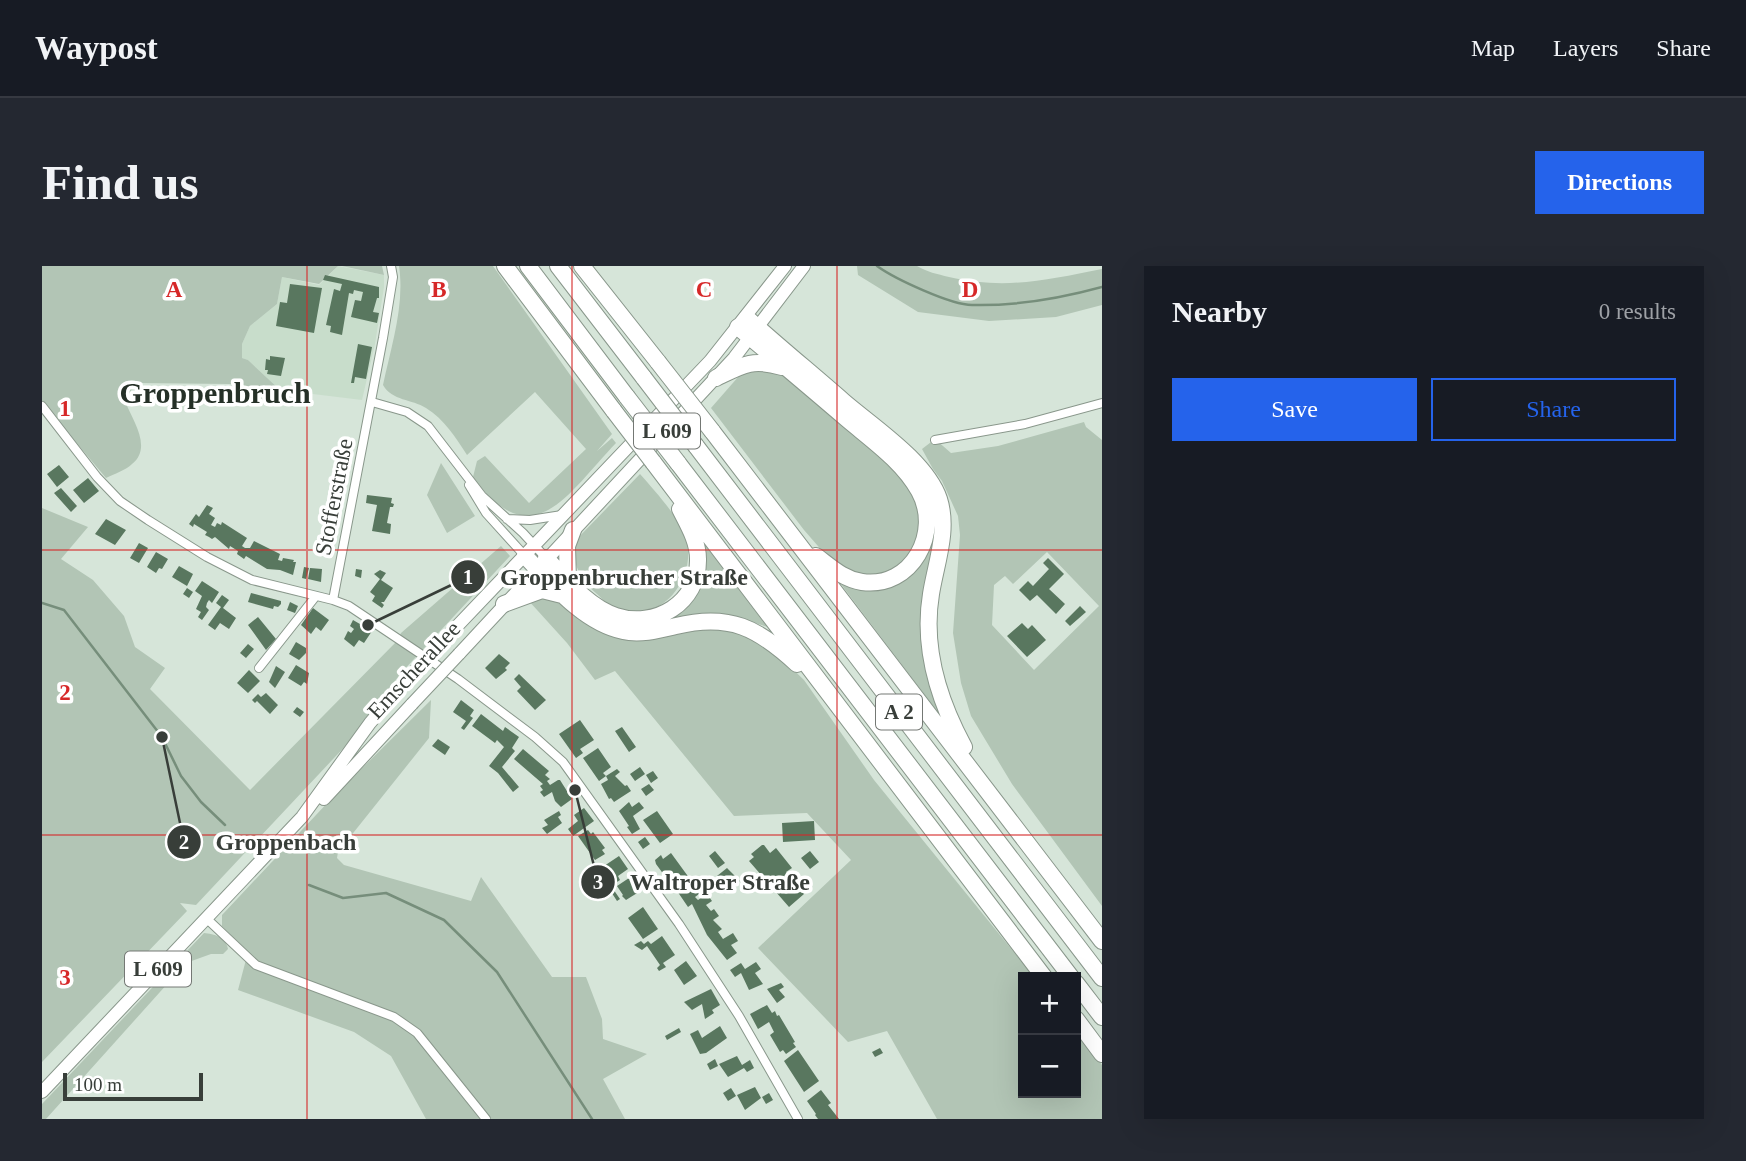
<!DOCTYPE html>
<html lang="en">
<head>
<meta charset="utf-8">
<style>
  :root { --surface:#171b24; --page:#242831; --text:#f1f3f6; --muted:#9ea1a6; --line:#363941; --accent:#2563eb }
  body { margin:0; font-family:Georgia,serif; background:var(--page); color:var(--text) }
  .controls { position:absolute; right:21px; bottom:21px; display:grid; overflow:hidden; border-radius:0px; box-shadow:0 7px 28px #0002 }
  .controls button { width:63px; height:63px; display:grid; place-items:center; padding:0; border:0; border-bottom:2px solid var(--line); background:var(--surface); color:var(--text); font:35px sans-serif }
  .scale { position:absolute; left:21px; bottom:18px; width:140px; box-sizing:border-box; padding-left:7px; border:4px solid #383e39; border-top:0; font-size:19px; line-height:24px; white-space:nowrap; color:#383e39; -webkit-text-stroke:5px #fff; paint-order:stroke }
  .list { margin:0; padding:0; list-style:none }
  h2 { display:flex; justify-content:space-between; align-items:center; height:91px; margin:0; padding:0 28px; font-size:30px }
  h2 small { font-size:23px; font-weight:400; color:var(--muted) }
  .actions { display:flex; gap:14px; padding:21px 28px }
  .actions a { flex:1; padding:16px 0; border:2px solid var(--accent); border-radius:0px; text-align:center; font-size:24px; color:var(--accent) }
  .actions .main { background:var(--accent); color:#fff }
  .map { position:relative; flex:none; width:1060px; height:853px; overflow:hidden; border-radius:0px }
  header { display:flex; align-items:center; gap:42px; box-sizing:border-box; height:98px; padding:0 35px; background:var(--surface); border-bottom:2px solid var(--line) }
  header strong { font-size:33px }
  nav { display:flex; gap:38px; margin-inline-start:auto; font-size:24px }
  .intro { display:flex; align-items:center; justify-content:space-between; box-sizing:border-box; height:168px; padding:0 42px }
  h1 { margin:0; font-size:49px }
  .button { padding:18px 32px; border-radius:0px; background:var(--accent); color:#fff; font-size:24px; font-weight:700 }
  main { display:flex; gap:42px; padding:0 42px }
  aside { flex:1; background:var(--surface); border-radius:0px; box-shadow:0 7px 28px #0002 }
  .map>svg:first-child { display:block }
  .built { fill:#c8ddcb }
  .green { fill:#b2c5b5; fill-rule:evenodd }
  .lines { fill:none; stroke-linecap:round; stroke-linejoin:round }
  .stream { stroke:#768e7b; stroke-width:2.5 }
  .building { fill:#59775f }
  .street-casing { stroke:#89978b; stroke-width:10 }
  .primary-casing { stroke:#89978b; stroke-width:14 }
  .highway-casing { stroke:#89978b; stroke-width:18 }
  .street { stroke:#fff; stroke-width:8 }
  .primary { stroke:#fff; stroke-width:12 }
  .highway { stroke:#fff; stroke-width:16 }
  .primary-bridge-casing { stroke:#89978b; stroke-width:14; stroke-linecap:butt }
  .highway-bridge-casing { stroke:#89978b; stroke-width:18; stroke-linecap:butt }
  .primary-bridge { stroke:#fff; stroke-width:12 }
  .highway-bridge { stroke:#fff; stroke-width:16 }
  .grid { fill:none; stroke:#d62828; stroke-width:2; stroke-opacity:0.55 }
  .labels { text-anchor:middle; dominant-baseline:central; stroke-width:7; stroke-linejoin:round; paint-order:stroke }
  .shield { fill:#fff; stroke:#747874; stroke-width:2 }
  .shield-label { font-size:21px; font-weight:bold; fill:#383e39 }
  .street-label { font-size:23px; fill:#383e39; stroke:#fff }
  .district-label { font-size:30px; font-weight:bold; fill:#253027; stroke:#fff }
  .grid-label { font-size:23px; text-anchor:middle; font-weight:bold; fill:#d62828; stroke:#fff; stroke-width:7; stroke-linejoin:round; paint-order:stroke }
  .leader { fill:none; stroke:#383e39; stroke-width:2.5 }
  .callout-dot { fill:#383e39; stroke:#fff; stroke-width:2.5 }
  .mark-label { font-size:21px; text-anchor:middle; font-weight:bold; fill:#fff }
  .callout-label { font-size:24px; text-anchor:middle; font-weight:bold; fill:#383e39; stroke:#fff; stroke-width:7; stroke-linejoin:round; paint-order:stroke }
</style>
</head>
<body>
<header>
<strong>Waypost</strong>
<nav><a>Map</a><a>Layers</a><a>Share</a></nav>
</header>
<div class="intro"><h1>Find us</h1><a class="button">Directions</a></div>
<main>
<div class="map">
<svg width="1060" height="853" viewBox="0 0 1060 853">
  <rect width="100%" height="100%" fill="#d6e5d9"/>
  <!-- built -->
  <path class="built" d="M296 0 342 9V21L333 78 320 134 238 124 206 94 200 92V78L208 60 235 38 240 11 277 19Z"/>
  <!-- green -->
  <path class="green" d="M0 0H296L277 18 240 11 235 38 208 60 200 78V92L206 94 238 124 187 118 93 117 83 135C90 154 111 181 90 198 84 204 72 208 64 212L0 136Z
    M300 0H340L342 9Z
    M357 0H451L570 168 555 185 570 172 574 177C526 227 491 293 431 211L435 195 443 190 487 237 544 183 493 126 425 189C414 172 402 153 384 142 370 133 350 135 341 119 349 81 363 39 357 0Z
    M815 0H875C885 6 895 8 907 11 963 24 1005 14 1060 3V39L1014 51 947 55 876 46 816 9Z
    M724 100 745 105 868 211 887 262 895 257 882 345 898 449 792 309 782 287 762 264 669 142 697 110Z
    M1042 156 1044 161 1060 174V640L970 518 929 450 919 417 911 367 918 269 916 250 900 215 891 203 880 183 893 173 909 187 956 180ZM1005 286 1057 340 992 404 950 359 952 319 963 310 971 318Z
    M399 197 433 250 405 267 385 229Z
    M598 208C612 224 635 249 643 269 656 305 628 350 587 347 574 346 564 337 555 328 538 313 531 299 531 277Z
    M0 242 46 261 19 293 51 314 82 350 93 381 123 402 108 423 208 524 356 374 359 367 459 280 468 290 359 407 308 475 154 639 138 637 145 645 0 796Z
    M663 267 735 364 707 355 623 356C629 352 637 348 642 343 662 325 662 292 663 267Z
    M502 330 648 363 686 361 730 383 762 414 832 514 992 711H981V827H1034V765L1060 799V853H895L845 765 806 776 716 682 809 594 765 547 692 550 573 405 553 414 525 377 486 334Z
    M389 434 387 472 296 586 295 592 302 599 429 635 439 611 510 711H544L560 753 561 773 605 788 561 813 583 853H384L349 790 312 766 196 724 206 686 180 660V649L289 533Z
    M162 667C172 668 184 671 186 683L181 688H169L144 697 4 853H0V838Z"/>
  <g class="lines">
    <!-- stream -->
    <path class="stream" d="M835 0C853 13 909 39 930 39 972 40 1020 32 1060 21
      M0 337 22 344 120 471 139 510 159 536 183 559
      M267 619 301 632 344 627 402 654 455 706 550 853"/>
  </g>
  <!-- building -->
  <path class="building" d="M283 9 337 21V32H335L331 46 337 47 335 57 309 51 313 34 319 35 321 26 312 24 311 28 307 27 300 69 288 66 289 60 284 59 292 23 298 25 300 18 281 14Z
    M248 18 280 22 272 67 234 60 238 36 245 37Z
    M316 78 330 81 324 113 313 111 312 117H309Z
    M228 90 243 92 239 110 225 108 226 104H223L224 93 228 94Z
    M17 199 27 211 15 221 5 208Z
    M46 212 57 225 42 237 31 224Z
    M19 222 35 240 29 246 12 227Z
    M325 229 350 232 349 237 352 238 351 241H348L345 257 349 258 348 268 330 265 335 239 324 237Z
    M165 239 171 242 167 248 173 252 169 259 173 261 175 257 179 259 180 256 205 272 200 280 203 282H208L212 275 238 288 236 294 240 295 241 292 252 294 251 296H254L251 309 238 304 225 303 204 290 202 293 195 288 196 285 188 280 187 283 173 271 170 273 167 271 163 269 165 266 152 258 151 261 147 258 154 248 157 251Z
    M64 253 84 264 73 279 53 268Z
    M97 277 106 282 97 297 88 292Z
    M114 286 126 293 120 303 117 302 114 307 105 301Z
    M1006 292 1022 308 1007 323 1023 338 1014 348 995 329 988 335 977 324 986 315 991 320 1007 303 1001 297Z
    M137 300 151 308 145 320 130 311Z
    M262 301 267 302 264 313 260 312Z
    M268 302 280 303 279 316 266 313Z
    M314 303 320 304 319 312 313 310Z
    M338 304 344 307 339 314 351 322 342 336H339L342 339 340 342 330 335 333 330 328 326 338 313 332 308Z
    M160 315 177 326 170 337 167 334 165 337 164 341 167 344 160 354 156 351 159 346 154 343 160 330 153 325Z
    M145 322 151 326 147 332 141 328Z
    M209 327 239 335V338L236 341 232 340 231 343 206 336Z
    M180 329 187 334 181 342 194 352 187 363 178 357 173 364 166 359 179 341 174 337Z
    M248 336 256 340 253 347 245 344Z
    M1038 340 1044 346 1028 360 1023 355Z
    M271 342 287 354 279 365 274 361 269 368 259 359Z
    M216 351 234 373 224 384 206 359Z
    M311 354 330 365 322 377 317 374 312 381 302 373 306 365 309 367 312 363 308 360Z
    M980 357 986 363 990 359 1004 374 985 391 965 370Z
    M254 376 264 382V387L257 394 247 388Z
    M206 378 212 383 204 392 198 387Z
    M457 388 468 397 463 402 465 404 454 413 443 402Z
    M254 399 267 407 265 418 262 416 259 420 246 412Z
    M234 400 243 406 233 422 227 416Z
    M207 404 218 415 206 427 195 417Z
    M477 408 504 434 493 444 475 425 479 421 472 413Z
    M224 427 236 439 228 448 215 435 213 437 210 434 216 428 219 431Z
    M419 434 432 444 428 450 431 452 422 464 419 462 424 455 411 446Z
    M255 441 262 446 258 451 251 446Z
    M439 448 461 465 463 461 477 471 470 482 473 485 460 501 477 521 471 526 456 507 447 500 462 481 455 474 453 477 430 460Z
    M538 454 552 474 538 483 541 487 534 492 517 468Z
    M580 461 594 481 587 486 573 465Z
    M396 473 408 481 403 489 390 480Z
    M556 482 569 501 561 507 564 510 557 515 541 492Z
    M481 483 507 505 503 509 508 513 505 515 508 519 516 514H518L530 533 519 541 513 535 510 526 502 531 498 526 501 524 498 520 501 518 472 493Z
    M598 501 603 508 593 515 588 508Z
    M575 503 578 506 573 510 583 520 585 519 589 525 572 536 569 532 567 533 559 518 566 514 564 510Z
    M611 505 616 512 609 517 604 509Z
    M607 518 612 524 604 530 599 523Z
    M587 536 590 541 597 536 602 542 591 550 598 563 590 568 585 561 587 560 577 545Z
    M542 542 552 555 531 570 526 563 536 555 532 549Z
    M517 545 519 549 516 551 520 557 505 568 500 562 506 559 502 554Z
    M615 545 631 568 618 577 601 554Z
    M772 555 773 574 741 576 740 557Z
    M546 564 549 568 551 566 563 582 560 584 563 588 553 594 536 570Z
    M603 571 608 578 601 583 596 576Z
    M720 579H722L728 587 734 582 750 602 744 606 762 628 747 641 707 595 712 591 709 588Z
    M673 585 683 597 676 602 667 590Z
    M768 585 777 596 768 603 759 592Z
    M629 587 656 624 657 628 653 631 656 634 665 628 670 635 664 639 669 645 672 643 677 650 671 654 680 663 676 666 681 673 691 667 696 675 689 679 695 687 685 694 665 669 650 638 646 641 631 619 638 614 634 607 625 613 614 598 613 594 619 589 621 593Z
    M577 590 586 603 576 610 578 614 569 620 578 633 575 635 564 618 571 613 562 600Z
    M685 602 698 615 686 624 675 610Z
    M590 610 600 624 584 634 580 630 581 629 575 620Z
    M601 641 616 663 601 673 586 652Z
    M620 670 633 689 621 697 624 701 617 705 615 702 618 699 605 680 600 684 592 679 599 675 602 678 606 675 609 678Z
    M644 695 655 710 642 719 632 704Z
    M714 696 719 703 713 707 721 718 707 724 699 707 693 711 688 704 699 697 703 703Z
    M739 717 742 721 737 724 743 731 735 737 725 723Z
    M669 723 678 739 670 744 672 747 663 753 660 738 650 744 642 736Z
    M725 739 730 747 733 745 735 750 737 749 753 776 751 777 754 781 744 788 741 784 738 786 728 769 732 766 727 756 716 763 708 748Z
    M678 760 685 772 664 787 658 788 648 768 656 764 660 772Z
    M637 762 639 766 625 774 623 770Z
    M838 782 841 787 833 791 830 786Z
    M756 784 777 815 762 826 742 795Z
    M695 790 700 799 708 794 712 802 705 806 702 802 686 811 677 798Z
    M673 793 676 800 668 804 665 798Z
    M713 821 719 832 703 844 695 829Z
    M689 822 694 830 686 835 681 827Z
    M779 824 789 837 786 839 797 853H776L773 849 774 848 765 835Z
    M727 827 731 834 724 838 720 831Z"/>
  <g class="lines">
    <defs>
      <path id="street" d="M330 136 365 146 386 160 440 230 481 267 504 292
        M0 140 55 211 78 235 106 254 165 291 210 314 291 334 307 340 416 413 493 471 521 496 637 658 697 750 756 853
        M893 174 983 158 1060 137
        M427 219 444 247 483 290
        M465 253 488 254 520 249
        M291 334 341 72 351 11 349 0
        M217 402 274 330
        M164 652 214 699 352 751 375 767 444 853"/>
      <path id="primary" d="M399 377 668 95 743 0
        M417 388 692 92 762 0
        M282 533 370 438
        M0 826 260 551 328 457 363 416"/>
      <path id="highway" d="M463 0 572 145
        M486 0 585 131
        M516 0 602 112
        M540 0 616 96
        M705 52C736 80 769 107 801 135 831 161 884 195 897 233 907 264 894 297 889 328 880 382 896 433 922 481
        M696 61C733 92 770 123 806 154 831 175 861 196 877 225 900 266 870 323 820 316 801 313 789 301 774 290
        M674 112C700 99 710 92 740 101
        M670 165 1060 675
        M654 180 1060 712
        M611 196 1002 711
        M636 197 1029 711
        M483 290C510 318 542 357 581 365 598 369 617 364 634 360 688 347 716 362 755 398
        M504 292C523 312 546 341 574 350 613 363 657 337 656 293 656 275 646 259 638 243
        M526 315 525 280 531 264
        M462 338 500 324 520 329
        M1034 717 1060 751
        M1034 753 1060 788"/>
    </defs>
    <!-- street casing -->
    <use href="#street" class="street-casing"/>
    <!-- primary casing -->
    <use href="#primary" class="primary-casing"/>
    <!-- highway casing -->
    <use href="#highway" class="highway-casing"/>
    <!-- street -->
    <use href="#street" class="street"/>
    <!-- primary -->
    <use href="#primary" class="primary"/>
    <!-- highway -->
    <use href="#highway" class="highway"/>
    <defs>
      <path id="primary-bridge" d="M363 416 399 377
        M370 438 417 388"/>
      <path id="highway-bridge" d="M616 96 670 165
        M602 112 654 180
        M585 131 636 197
        M572 145 611 196"/>
    </defs>
    <!-- primary-bridge casing -->
    <use href="#primary-bridge" class="primary-bridge-casing"/>
    <!-- highway-bridge casing -->
    <use href="#highway-bridge" class="highway-bridge-casing"/>
    <!-- primary-bridge -->
    <use href="#primary-bridge" class="primary-bridge"/>
    <!-- highway-bridge -->
    <use href="#highway-bridge" class="highway-bridge"/>
  </g>
  <!-- grid -->
  <path class="grid" d="M265 0V853M530 0V853M795 0V853M0 284H1060M0 569H1060"/>
  <g class="labels">
    <!-- shield labels -->
    <g class="shield">
      <rect x="592" y="147.5" width="66" height="35" rx="5"/>
      <rect x="834" y="428.5" width="46" height="35" rx="5"/>
      <rect x="83" y="685.5" width="66" height="35" rx="5"/>
    </g>
    <g class="shield-label">
      <text x="625" y="165">L 609</text>
      <text x="857" y="446">A 2</text>
      <text x="116" y="703">L 609</text>
    </g>
    <!-- street labels -->
    <g class="street-label">
      <text transform="translate(292 231) rotate(-79)">Stofferstraße</text>
      <text transform="translate(372 404) rotate(-47)">Emscherallee</text>
    </g>
    <!-- district labels -->
    <g class="district-label">
      <text x="173" y="126">Groppenbruch</text>
    </g>
  </g>
  <g class="grid-label">
    <text x="132" y="31">A</text>
    <text x="397" y="31">B</text>
    <text x="662" y="31">C</text>
    <text x="928" y="31">D</text>
    <text x="23" y="150">1</text>
    <text x="23" y="434">2</text>
    <text x="23" y="719">3</text>
  </g>
  <!-- callouts -->
  <path class="leader" d="M326 359L426 311M120 471L142 576M533 524L556 616"/>
  <g class="callout-dot">
    <circle cx="326" cy="359" r="7"/>
    <circle cx="120" cy="471" r="7"/>
    <circle cx="533" cy="524" r="7"/>
    <circle cx="426" cy="311" r="18"/>
    <circle cx="142" cy="576" r="18"/>
    <circle cx="556" cy="616" r="18"/>
  </g>
  <g class="mark-label">
    <text x="426" y="318">1</text>
    <text x="142" y="583">2</text>
    <text x="556" y="623">3</text>
  </g>
  <g class="callout-label">
    <text x="582" y="319">Groppenbrucher Straße</text>
    <text x="244" y="584">Groppenbach</text>
    <text x="678" y="624">Waltroper Straße</text>
  </g>
</svg>
<div class="controls">
<button>+</button>
<button>−</button>
</div>
<div class="scale">100 m</div>
</div>
<aside>
<h2>Nearby<small>0 results</small></h2>
<ul class="list">
</ul>
<div class="actions"><a class="main">Save</a><a>Share</a></div>
</aside>
</main>
</body>
</html>
